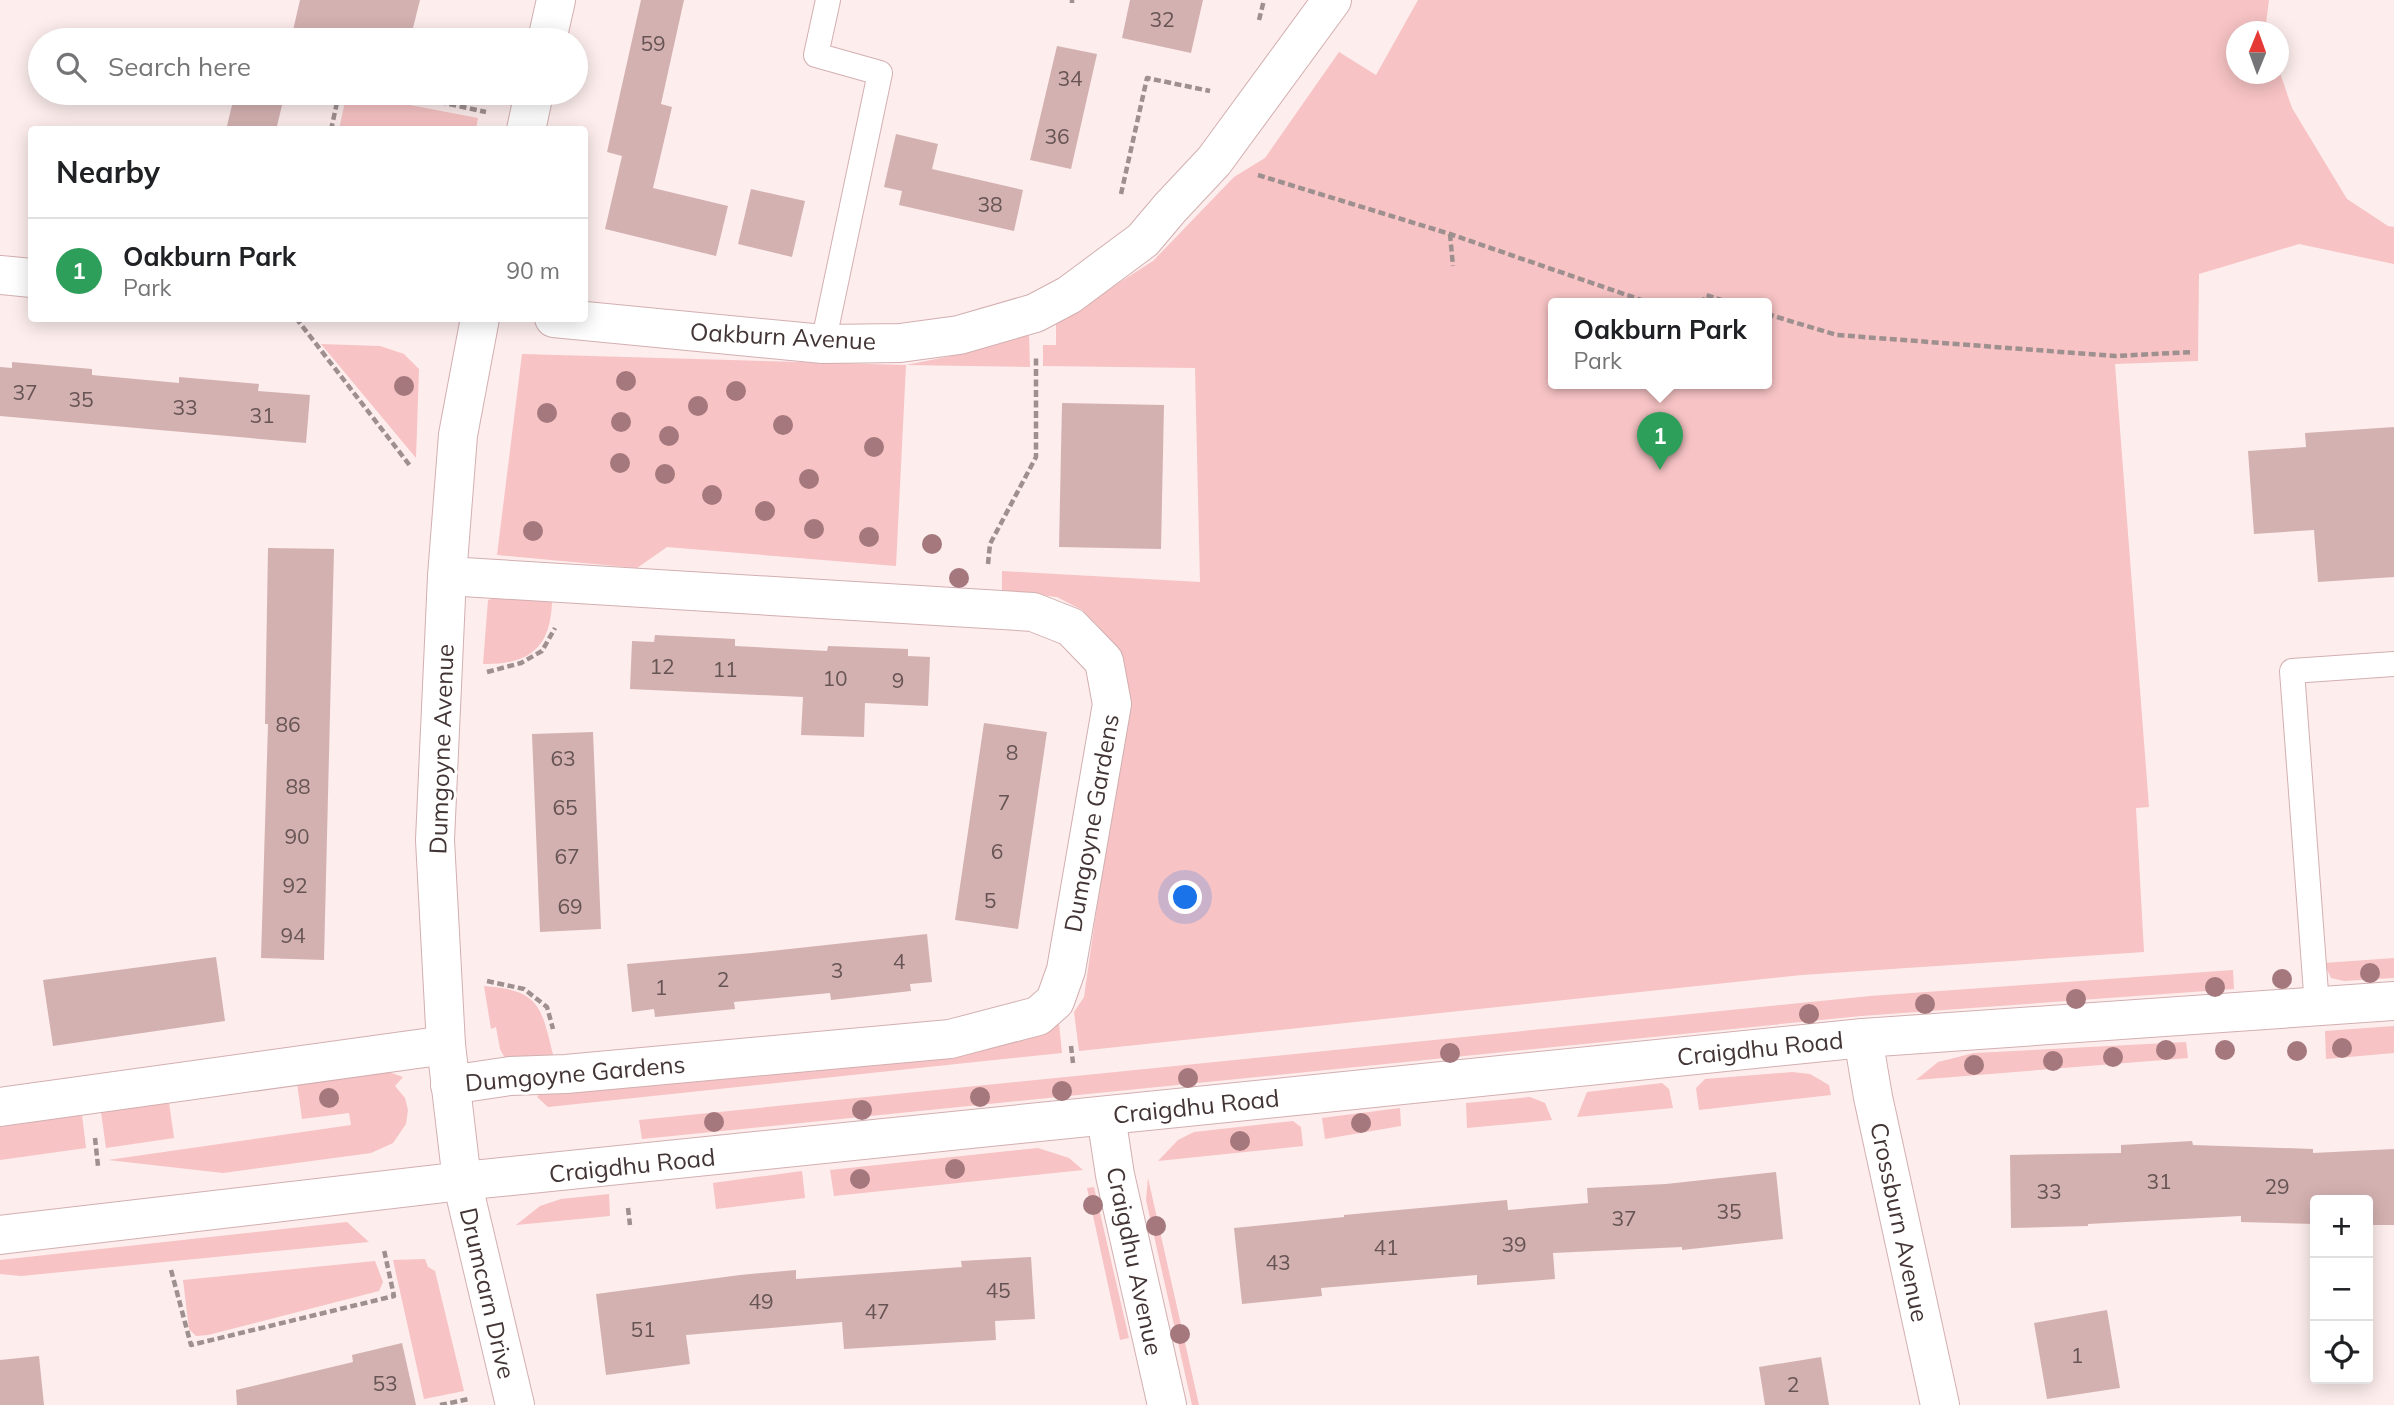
<!DOCTYPE html>
<html lang="en">
<head>
<meta charset="utf-8">
<style>
  :root { --surface:#fff; --page:#f6f6f6; --text:#202124; --muted:#757577; --line:#e0e0e0; --accent:#3f7e93 }
  body { margin:0; font-family:Mulish,sans-serif; background:var(--page); color:var(--text) }
  .controls { position:absolute; right:21px; bottom:21px; display:grid; overflow:hidden; border-radius:7px; box-shadow:0 4px 18px #0003 }
  .controls button { width:63px; height:63px; display:grid; place-items:center; padding:0; border:0; border-bottom:2px solid var(--line); background:var(--surface); color:var(--text); font:35px sans-serif }
  .compass { position:absolute; left:2226px; top:21px; width:63px; height:63px; border-radius:50%; background:var(--surface); box-shadow:0 4px 18px #0003; rotate:1deg }
  .you { position:absolute; left:1186px; top:898px; width:24px; height:24px; margin:-18px; border:5px solid #fff; border-radius:50%; background:#1a73e8; box-shadow:0 0 0 10px #1a73e833 }
  .badge { display:grid; place-items:center; width:46px; height:46px; border-radius:50%; background:var(--accent); color:#fff; font-size:23px; font-weight:700 }
  .pin { position:absolute; translate:-50% -58px; filter:drop-shadow(0 2px 4px #0008) }
  .pin::after { content:''; position:absolute; top:37px; width:24px; height:21px; background:inherit; clip-path:polygon(0 0,100% 0,50% 100%) }
  .popup { position:absolute; left:1548px; top:298px; width:224px; height:91px; box-sizing:border-box; display:grid; place-content:center; border-radius:7px; background:var(--surface); filter:drop-shadow(0 2px 5px #0005); font-size:23px; white-space:nowrap; color:var(--muted) }
  .popup b { font-size:26px; color:var(--text) }
  .popup::after { content:''; position:absolute; left:50%; top:100%; margin-left:-14px; border:14px solid transparent; border-top-color:var(--surface) }
  .list { margin:0; padding:0; list-style:none }
  h2 { display:flex; justify-content:space-between; align-items:center; height:91px; margin:0; padding:0 28px; font-size:30px }
  h2 small { font-size:23px; font-weight:400; color:var(--muted) }
  .list li { display:grid; grid-template-columns:46px 1fr auto; gap:21px; align-items:center; box-sizing:border-box; height:105px; padding:0 28px; border-top:2px solid var(--line) }
  .list b { display:block; font-size:26px; white-space:nowrap }
  .list p { margin:0; font-size:23px; white-space:nowrap; color:var(--muted) }
  .list em { font-size:23px; font-style:normal; color:var(--muted) }
  .icon { flex:none; width:38px; height:38px; fill:none; stroke:currentColor; stroke-width:2; stroke-linecap:round; stroke-linejoin:round }
  .map { position:relative; flex:none; width:2394px; height:1405px; overflow:hidden }
  .search { position:absolute; background:var(--surface); box-shadow:0 4px 18px #0003; left:28px; top:28px; width:560px; height:77px; display:flex; align-items:center; gap:18px; box-sizing:border-box; padding:0 24px; border-radius:38px; color:var(--muted); font-size:26px }
  .panel { position:absolute; background:var(--surface); box-shadow:0 4px 18px #0003; left:28px; top:126px; width:560px; height:196px; border-radius:7px }
  .map>svg:first-child { display:block }
  .green { fill:#f7c3c4; fill-rule:evenodd }
  .building { fill:#d4b1b1 }
  .lines { fill:none; stroke-linecap:round; stroke-linejoin:round }
  .lane-casing { stroke:#d3afb0; stroke-width:26 }
  .street-casing { stroke:#d3afb0; stroke-width:40 }
  .secondary-casing { stroke:#d3afb0; stroke-width:40 }
  .path { stroke:#9f9090; stroke-width:4.5; stroke-dasharray:7 3.5; stroke-linecap:butt }
  .lane { stroke:#fff; stroke-width:24 }
  .street { stroke:#fff; stroke-width:38 }
  .secondary { stroke:#fff; stroke-width:38 }
  .tree { fill:#a4787d }
  .labels { text-anchor:middle; dominant-baseline:central; stroke-width:6; stroke-linejoin:round; paint-order:stroke }
  .number-label { font-size:21px; fill:#675454 }
  .street-label { font-size:24px; fill:#433535; stroke:#fff }
</style>
</head>
<body>
<div class="map">
<svg width="2394" height="1405" viewBox="0 0 2394 1405">
  <rect width="100%" height="100%" fill="#fdeded"/>
  <!-- green -->
  <path class="green" d="M1418 0H2269L2265 31 2236 32V74H2278L2279 70 2292 108 2347 199 2388 226 2394 227V264L2299 244 2199 274 2198 361 2115 364 2149 807 2136 808 2144 952 1802 975 1079 1051 1074 1012 1084 997 1125 710 1123 663 1099 627 1082 610 1057 597 1002 591V571L1200 582 1195 368 1043 366V345H1056V323L1153 261 1234 177 1265 158 1339 52 1376 75ZM1553 304H1767V384H1553Z
    M347 93 478 118 476 129H339Z
    M1029 334 1030 367 906 365 896 566 667 547 637 568 497 555 522 354 906 365 966 353Z
    M321 344 380 346 404 354 419 369 416 458Z
    M502 596 552 598C552 647 530 665 483 664L488 600Z
    M2394 958V978L2344 981 2331 978 2324 963Z
    M2233 970 2234 989 1861 1016 642 1139 639 1120 1870 996Z
    M484 986C542 990 541 1008 554 1058L507 1062 500 1049 496 1027 491 1029Z
    M1059 1023 1062 1053 548 1107 537 1097 542 1091 906 1057 1005 1045 1040 1035Z
    M2394 1026V1053L2326 1059 2325 1031Z
    M2186 1042 2188 1058 1916 1080 1938 1062 1974 1053Z
    M386 1071 403 1077 395 1086 405 1098 408 1110 406 1124 393 1143 371 1153 223 1173 108 1160 351 1125 349 1113 302 1119 297 1083Z
    M1792 1072 1810 1074 1829 1085 1831 1095 1699 1110 1696 1088 1705 1079Z
    M1662 1083 1669 1089 1673 1108 1577 1117 1587 1092Z
    M1530 1097 1545 1103 1552 1120 1467 1128 1466 1103Z
    M169 1102 174 1138 106 1148 101 1112Z
    M1400 1108 1401 1126 1325 1139 1322 1118Z
    M82 1115 86 1148 0 1160V1127Z
    M1293 1121 1301 1127 1303 1146 1158 1161 1178 1140 1194 1132Z
    M1038 1148 1069 1158 1083 1170 834 1196 830 1170Z
    M802 1171 805 1198 716 1209 713 1183Z
    M1148 1178 1199 1405H1192L1146 1200Z
    M1094 1187 1129 1338 1120 1340 1087 1188Z
    M609 1194 610 1216 516 1225 540 1206 561 1199Z
    M347 1222 369 1242 21 1276 0 1274V1260Z
    M425 1259 428 1267 435 1271 464 1391 424 1399 393 1260Z
    M375 1261 383 1282 379 1291 208 1335 196 1336 189 1329 183 1280Z"/>
  <!-- building -->
  <path class="building" d="M300 0H420L410 40H241L244 28 291 39Z
    M641 0H684L661 104 672 107 653 188 728 206 716 256 605 229 622 156 607 152Z
    M1130 0H1203L1191 53 1122 38Z
    M1057 46 1097 54 1071 169 1030 160Z
    M229 93H285L276 130H226L233 101 227 100Z
    M896 134 938 144 932 169 1023 190 1014 231 899 205 902 191 884 187Z
    M751 189 805 201 792 257 738 244Z
    M12 362 92 369V375L179 383V377L259 384 258 391 310 395 306 443 0 416V367L12 368Z
    M1062 403 1164 405 1161 549 1059 547Z
    M2394 427V577L2318 582 2314 530 2254 534 2248 451 2306 447 2305 433Z
    M268 548 334 549 324 960 261 958 268 724H265Z
    M655 635 735 639V646L827 651 828 646 908 649V656L930 657 928 706 865 703 864 737 801 735 803 697 630 689 632 641 654 642Z
    M984 723 1047 732 1018 929 955 920Z
    M593 732 601 929 540 932 532 734Z
    M927 934 932 982 910 984 911 991 831 1000 830 993 734 1002 735 1009 655 1017 654 1009 632 1012 627 964 752 953Z
    M216 957 225 1021 53 1046 43 980Z
    M2192 1141 2193 1145 2313 1149V1153L2394 1149V1225H2368V1200H2315V1224L2241 1222V1216L2088 1224V1226L2011 1228 2010 1155 2121 1153V1145Z
    M1776 1172 1783 1239 1682 1250V1247L1553 1253 1555 1279 1477 1285V1275L1321 1288 1322 1296 1242 1304 1234 1228 1344 1217V1215L1507 1200 1508 1210 1588 1203 1587 1188 1666 1184Z
    M1031 1257 1035 1319 995 1321 996 1340 844 1349 842 1322 686 1335 690 1364 606 1375 596 1294 740 1275 796 1270V1279L962 1267 961 1261Z
    M2107 1310 2120 1388 2047 1399 2034 1323Z
    M402 1343 416 1405H237L236 1390 353 1362 352 1355Z
    M39 1356 44 1405H0V1360Z
    M1821 1357 1829 1405H1765L1759 1367Z"/>
  <g class="lines">
    <defs>
      <path id="lane" d="M823 344 880 73 816 55 828 0
        M2317 1006 2292 671 2394 664"/>
      <path id="street" d="M0 275 32 278
        M554 318 823 344 900 343 959 335 1035 313 1069 295 1143 240 1170 208 1214 161 1332 0
        M447 576 1033 612 1071 627 1104 661 1112 704 1066 970 1055 1001 1038 1016 950 1039 566 1074 510 1076 450 1085
        M1863 1038 1873 1097 1940 1405
        M0 1107 446 1045
        M1106 1116 1115 1175 1167 1405
        M462 1181 515 1405"/>
      <path id="secondary" d="M547 40 556 0
        M526 130 534 93
        M462 1181 446 1045 435 840 447 576 458 435 480 318
        M0 1235 462 1181 1863 1038 2394 1001"/>
    </defs>
    <!-- lane casing -->
    <use href="#lane" class="lane-casing"/>
    <!-- street casing -->
    <use href="#street" class="street-casing"/>
    <!-- secondary casing -->
    <use href="#secondary" class="secondary-casing"/>
    <!-- path -->
    <path class="path" d="M1072 3V0
      M1259 20 1264 0
      M398 93 486 112
      M331 130 339 93
      M1258 175 1450 234 1653 304
      M1121 194 1147 78 1210 91
      M1450 234 1453 266
      M1702 304 1706 295 1734 304
      M1767 314 1837 335 2115 356 2193 352
      M296 318 411 467
      M988 564 990 544 1036 457V357
      M487 672 521 663 542 651 555 628
      M487 981 524 989 547 1007 553 1029
      M1071 1046 1073 1063
      M95 1138 98 1166
      M628 1208 630 1225
      M171 1270 191 1345 394 1296 384 1250
      M440 1405 469 1399"/>
    <!-- lane -->
    <use href="#lane" class="lane"/>
    <!-- street -->
    <use href="#street" class="street"/>
    <!-- secondary -->
    <use href="#secondary" class="secondary"/>
  </g>
  <!-- trees -->
  <g class="tree">
    <circle cx="626" cy="381" r="10"/>
    <circle cx="404" cy="386" r="10"/>
    <circle cx="736" cy="391" r="10"/>
    <circle cx="698" cy="406" r="10"/>
    <circle cx="547" cy="413" r="10"/>
    <circle cx="621" cy="422" r="10"/>
    <circle cx="783" cy="425" r="10"/>
    <circle cx="669" cy="436" r="10"/>
    <circle cx="874" cy="447" r="10"/>
    <circle cx="620" cy="463" r="10"/>
    <circle cx="665" cy="474" r="10"/>
    <circle cx="809" cy="479" r="10"/>
    <circle cx="712" cy="495" r="10"/>
    <circle cx="765" cy="511" r="10"/>
    <circle cx="814" cy="529" r="10"/>
    <circle cx="533" cy="531" r="10"/>
    <circle cx="869" cy="537" r="10"/>
    <circle cx="932" cy="544" r="10"/>
    <circle cx="959" cy="578" r="10"/>
    <circle cx="2370" cy="973" r="10"/>
    <circle cx="2282" cy="979" r="10"/>
    <circle cx="2215" cy="987" r="10"/>
    <circle cx="2076" cy="999" r="10"/>
    <circle cx="1925" cy="1004" r="10"/>
    <circle cx="1809" cy="1014" r="10"/>
    <circle cx="2342" cy="1048" r="10"/>
    <circle cx="2166" cy="1050" r="10"/>
    <circle cx="2225" cy="1050" r="10"/>
    <circle cx="2297" cy="1051" r="10"/>
    <circle cx="1450" cy="1053" r="10"/>
    <circle cx="2113" cy="1057" r="10"/>
    <circle cx="2053" cy="1061" r="10"/>
    <circle cx="1974" cy="1065" r="10"/>
    <circle cx="1188" cy="1078" r="10"/>
    <circle cx="1062" cy="1091" r="10"/>
    <circle cx="980" cy="1097" r="10"/>
    <circle cx="329" cy="1098" r="10"/>
    <circle cx="862" cy="1110" r="10"/>
    <circle cx="714" cy="1122" r="10"/>
    <circle cx="1361" cy="1123" r="10"/>
    <circle cx="1240" cy="1141" r="10"/>
    <circle cx="955" cy="1169" r="10"/>
    <circle cx="860" cy="1179" r="10"/>
    <circle cx="1093" cy="1205" r="10"/>
    <circle cx="1156" cy="1226" r="10"/>
    <circle cx="1180" cy="1334" r="10"/>
  </g>
  <g class="labels">
    <!-- number labels -->
    <g class="number-label">
      <text x="1162" y="19">32</text>
      <text x="653" y="43">59</text>
      <text x="1070" y="78">34</text>
      <text x="1057" y="136">36</text>
      <text x="990" y="204">38</text>
      <text x="25" y="392">37</text>
      <text x="81" y="399">35</text>
      <text x="185" y="407">33</text>
      <text x="262" y="415">31</text>
      <text x="662" y="666">12</text>
      <text x="725" y="669">11</text>
      <text x="835" y="678">10</text>
      <text x="898" y="680">9</text>
      <text x="288" y="724">86</text>
      <text x="1012" y="752">8</text>
      <text x="563" y="758">63</text>
      <text x="298" y="786">88</text>
      <text x="1004" y="802">7</text>
      <text x="565" y="807">65</text>
      <text x="297" y="836">90</text>
      <text x="997" y="851">6</text>
      <text x="567" y="856">67</text>
      <text x="295" y="885">92</text>
      <text x="990" y="900">5</text>
      <text x="570" y="906">69</text>
      <text x="293" y="935">94</text>
      <text x="899" y="961">4</text>
      <text x="837" y="970">3</text>
      <text x="723" y="979">2</text>
      <text x="661" y="987">1</text>
      <text x="2159" y="1181">31</text>
      <text x="2277" y="1186">29</text>
      <text x="2049" y="1191">33</text>
      <text x="1729" y="1211">35</text>
      <text x="1624" y="1218">37</text>
      <text x="1514" y="1244">39</text>
      <text x="1386" y="1247">41</text>
      <text x="1278" y="1262">43</text>
      <text x="998" y="1290">45</text>
      <text x="761" y="1301">49</text>
      <text x="877" y="1311">47</text>
      <text x="643" y="1329">51</text>
      <text x="2077" y="1355">1</text>
      <text x="385" y="1383">53</text>
      <text x="1793" y="1384">2</text>
    </g>
    <!-- street labels -->
    <g class="street-label">
      <text transform="translate(783 336) rotate(3)">Oakburn Avenue</text>
      <text transform="translate(441 749) rotate(-88)">Dumgoyne Avenue</text>
      <text transform="translate(1091 823) rotate(-80)">Dumgoyne Gardens</text>
      <text transform="translate(1760 1048) rotate(-6)">Craigdhu Road</text>
      <text transform="translate(575 1073) rotate(-5)">Dumgoyne Gardens</text>
      <text transform="translate(1196 1106) rotate(-6)">Craigdhu Road</text>
      <text transform="translate(632 1165) rotate(-6)">Craigdhu Road</text>
      <text transform="translate(1900 1222) rotate(78)">Crossburn Avenue</text>
      <text transform="translate(1135 1261) rotate(78)">Craigdhu Avenue</text>
      <text transform="translate(488 1293) rotate(77)">Drumcarn Drive</text>
    </g>
  </g>
</svg>
<div class="controls">
<button>+</button>
<button>−</button>
<button><svg class="icon" aria-label="locate" viewBox="0 0 24 24"><circle cx="12" cy="12" r="6"/><path d="M12 2v4M12 18v4M2 12h4M18 12h4"/></svg></button>
</div>
<svg class="compass" viewBox="-18 -18 36 36"><path d="M0-13l5 13h-10z" fill="#e53935"/><path d="M0 13l5-13h-10z" fill="#757577"/></svg>
<div class="you"></div>
<div class="pin badge" style="left:1660px;top:470px;background:#2e9e5b">1</div>
<div class="popup"><b>Oakburn Park</b>Park</div>
<div class="search"><svg class="icon" aria-label="search" viewBox="0 0 24 24"><circle cx="10" cy="10" r="6"/><path d="M15 15l6 6"/></svg>Search here</div>
<section class="panel">
<h2>Nearby<small></small></h2>
<ul class="list">
<li><span class="badge" style="background:#2e9e5b">1</span><div><b>Oakburn Park</b><p>Park</p></div><em>90 m</em></li>
</ul>
</section>
</div>
</body>
</html>
